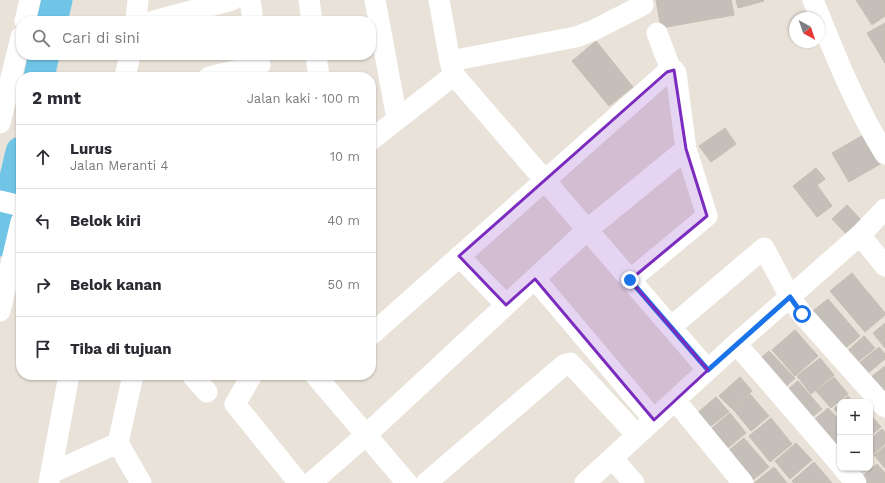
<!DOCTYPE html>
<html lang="id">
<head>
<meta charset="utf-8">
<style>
  :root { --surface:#fff; --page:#f7f7f7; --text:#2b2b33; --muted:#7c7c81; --line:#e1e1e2 }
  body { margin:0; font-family:"Work Sans",sans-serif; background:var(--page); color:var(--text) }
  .controls { position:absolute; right:12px; bottom:12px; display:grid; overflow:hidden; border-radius:8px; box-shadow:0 1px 3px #0004 }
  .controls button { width:36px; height:36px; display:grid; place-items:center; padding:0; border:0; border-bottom:1px solid var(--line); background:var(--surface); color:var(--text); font:20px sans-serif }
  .compass { position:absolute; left:789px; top:12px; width:36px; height:36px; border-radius:50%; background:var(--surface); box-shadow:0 1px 3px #0004; rotate:140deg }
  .stop { position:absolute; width:12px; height:12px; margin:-9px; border:3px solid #1a73e8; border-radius:50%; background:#fff }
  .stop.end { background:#1a73e8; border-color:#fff; box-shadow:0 1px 4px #0008 }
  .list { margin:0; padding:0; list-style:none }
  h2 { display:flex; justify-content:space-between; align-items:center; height:52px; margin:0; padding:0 16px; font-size:17px }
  h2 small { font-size:13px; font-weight:400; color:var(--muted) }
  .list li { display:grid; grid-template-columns:26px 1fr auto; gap:12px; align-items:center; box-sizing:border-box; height:64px; padding:0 16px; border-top:1px solid var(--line) }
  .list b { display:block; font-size:15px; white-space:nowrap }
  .list p { margin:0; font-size:13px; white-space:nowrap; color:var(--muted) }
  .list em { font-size:13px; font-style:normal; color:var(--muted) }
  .icon { flex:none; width:22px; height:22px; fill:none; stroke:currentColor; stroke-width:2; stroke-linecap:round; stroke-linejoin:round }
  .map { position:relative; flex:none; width:885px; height:483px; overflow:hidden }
  .search { position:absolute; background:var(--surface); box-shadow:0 1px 3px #0004; left:16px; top:16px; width:360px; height:44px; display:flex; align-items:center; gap:10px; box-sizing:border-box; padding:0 14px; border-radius:16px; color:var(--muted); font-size:15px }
  .panel { position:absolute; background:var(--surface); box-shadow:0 1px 3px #0004; left:16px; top:72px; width:360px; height:308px; border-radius:16px }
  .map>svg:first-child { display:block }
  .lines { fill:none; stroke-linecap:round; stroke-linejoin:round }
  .river { stroke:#70c5e6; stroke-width:31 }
  .building { fill:#c4bfb8; stroke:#c4beb3 }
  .minor { stroke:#fff; stroke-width:21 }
  .route { stroke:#1a73e8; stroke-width:5 }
  .marked { fill:#7b2cbf; fill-opacity:0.2; stroke:#7b2cbf; stroke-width:3; stroke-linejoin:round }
</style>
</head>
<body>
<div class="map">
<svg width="885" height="483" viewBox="0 0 885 483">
  <rect width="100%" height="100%" fill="#e9e2d9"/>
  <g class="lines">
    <!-- river -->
    <path class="river" d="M52 21 57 0
      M39 77 44 55
      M0 241 21 152"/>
  </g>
  <!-- building -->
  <path class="building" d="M656 0H731L734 15 661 28Z
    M736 0H763L764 1 738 8Z
    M856 0H885V16L872 25Z
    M885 23V63L867 33Z
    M596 41 633 87 609 106 572 61Z
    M725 128 736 144 711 162 699 146Z
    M865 134 882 163 849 182 832 153Z
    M816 168 825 179 817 185 832 206 817 217 793 186Z
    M847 205 865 224 850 238 832 219Z
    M852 273 885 313V315L865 332 830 291Z
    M828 299 860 336 841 352 809 314Z
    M885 323V348L873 333Z
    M795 330 818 356 795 376 772 350Z
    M864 336 875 348 854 365 844 354Z
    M879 347 885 354V359L862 378 854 367Z
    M769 351 795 378 781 391 755 363Z
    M820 358 834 375 811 394 797 376Z
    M885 366V403L866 381Z
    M740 377 752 391 731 408 719 396Z
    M834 377 848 394 831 408 816 391Z
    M798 381 822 409 806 422 782 394Z
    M750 394 769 416 751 431 732 408Z
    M848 396 853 402H841Z
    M716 397 729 412 707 429 695 415Z
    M840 403V415L834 409Z
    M828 408 840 421V456L808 425Z
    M730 413 746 433 723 452 707 432Z
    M870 414 881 427 870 436Z
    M771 418 792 444 770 462 749 436Z
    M882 429 885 432V444L873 454 870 451V439Z
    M744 438 769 467 749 483 723 455Z
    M796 443 812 460 790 479 775 461Z
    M885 446V468L874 455Z
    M814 462 832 483H794L792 481Z
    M877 464 885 473V483H860L858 480Z
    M774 467 787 483H754Z"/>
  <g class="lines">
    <!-- minor -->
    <path class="minor" d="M250 0 253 21
      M309 0 312 21
      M375 0 397 119
      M439 0 450 61 454 75 708 370
      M813 0C834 52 855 106 885 154
      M25 21 30 0
      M136 21 138 0
      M154 21 232 0
      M657 33 671 70
      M316 55 319 77
      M450 61 576 37 594 30 643 5
      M125 77 130 55
      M209 77 260 65
      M0 123 21 37
      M371 140 454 75
      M0 201 21 206
      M860 235 885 266
      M459 256 506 305
      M535 279 654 420
      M0 311 21 222
      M671 327 764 248 790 297 802 314 885 407
      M371 335 667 72 671 70H674L676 73 686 149 707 216 630 280
      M736 344 753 363 840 464
      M133 375 118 443 141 483
      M192 375 207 392
      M252 375 235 404 299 483
      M315 375 407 483
      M675 400 743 483
      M612 458 634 483
      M843 468 856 483
      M51 473 118 443
      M49 483 69 375
      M311 483 366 435 587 230 686 149
      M426 483 564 365 570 363 637 435
      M585 483 736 344 860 235 885 209"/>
  </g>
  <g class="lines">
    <!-- route -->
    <path class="route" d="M630 280 708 370 790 297 802 314"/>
  </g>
  <!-- marked area -->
  <path class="marked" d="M674 70 686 149 707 216 630 280 708 370 654 420 535 279 506 305 459 256 667 72Z"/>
</svg>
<div class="controls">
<button>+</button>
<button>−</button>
</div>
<svg class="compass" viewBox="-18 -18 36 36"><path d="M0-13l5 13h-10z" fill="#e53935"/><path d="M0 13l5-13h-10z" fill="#7c7c81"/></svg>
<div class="stop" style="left:802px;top:314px"></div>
<div class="stop end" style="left:630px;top:280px"></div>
<div class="search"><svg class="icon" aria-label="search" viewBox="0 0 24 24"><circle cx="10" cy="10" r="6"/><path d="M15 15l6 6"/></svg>Cari di sini</div>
<section class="panel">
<h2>2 mnt<small>Jalan kaki · 100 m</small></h2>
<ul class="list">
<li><svg class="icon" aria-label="ahead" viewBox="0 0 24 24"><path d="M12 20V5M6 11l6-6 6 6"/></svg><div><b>Lurus</b><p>Jalan Meranti 4</p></div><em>10 m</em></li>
<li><svg class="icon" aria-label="left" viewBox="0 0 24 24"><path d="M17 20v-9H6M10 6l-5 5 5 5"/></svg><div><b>Belok kiri</b></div><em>40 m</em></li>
<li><svg class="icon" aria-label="right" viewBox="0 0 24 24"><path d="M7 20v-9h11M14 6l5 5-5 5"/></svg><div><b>Belok kanan</b></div><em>50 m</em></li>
<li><svg class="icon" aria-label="arrive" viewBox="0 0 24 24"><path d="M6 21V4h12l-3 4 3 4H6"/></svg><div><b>Tiba di tujuan</b></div></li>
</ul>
</section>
</div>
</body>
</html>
